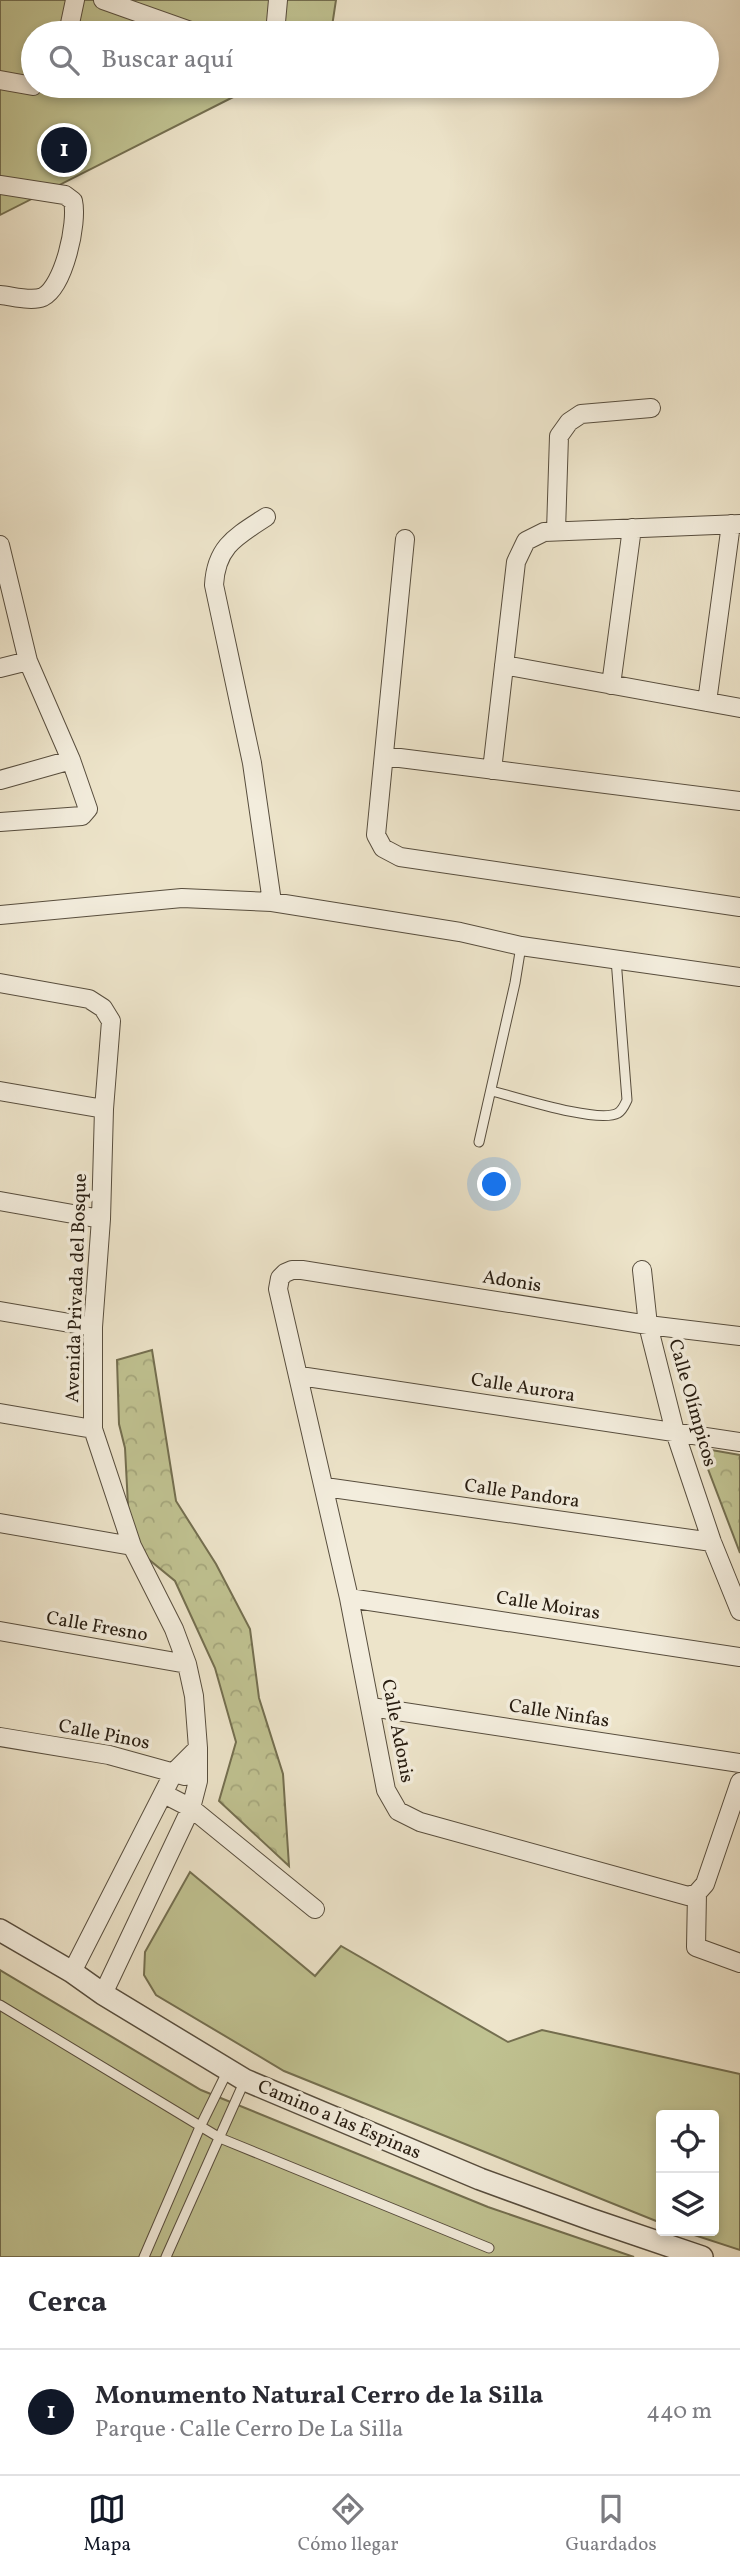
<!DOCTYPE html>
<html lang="es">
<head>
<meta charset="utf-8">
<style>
  :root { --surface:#fff; --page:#f2f2f3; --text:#2b2b33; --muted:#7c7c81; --line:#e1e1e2; --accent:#111827 }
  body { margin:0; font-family:Vollkorn,serif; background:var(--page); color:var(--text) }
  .controls { position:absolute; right:21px; bottom:21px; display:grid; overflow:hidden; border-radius:7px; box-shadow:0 4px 10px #0003 }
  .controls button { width:63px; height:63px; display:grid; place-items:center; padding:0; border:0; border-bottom:2px solid var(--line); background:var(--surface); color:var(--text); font:35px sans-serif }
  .you { position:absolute; left:495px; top:1185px; width:24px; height:24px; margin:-18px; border:5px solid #fff; border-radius:50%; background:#1a73e8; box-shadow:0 0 0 10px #1a73e833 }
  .badge { display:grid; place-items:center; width:46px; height:46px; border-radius:50%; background:var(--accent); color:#fff; font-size:23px; font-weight:700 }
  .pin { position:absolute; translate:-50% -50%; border:4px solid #fff; box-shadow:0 2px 7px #0006 }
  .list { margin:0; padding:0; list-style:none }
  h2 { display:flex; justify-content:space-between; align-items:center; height:91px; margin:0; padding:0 28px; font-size:30px }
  h2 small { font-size:23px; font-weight:400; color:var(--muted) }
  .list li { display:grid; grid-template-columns:46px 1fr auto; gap:21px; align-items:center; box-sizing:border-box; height:126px; padding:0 28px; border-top:2px solid var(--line) }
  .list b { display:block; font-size:26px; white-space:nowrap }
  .list p { margin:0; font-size:23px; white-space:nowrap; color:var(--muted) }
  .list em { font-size:23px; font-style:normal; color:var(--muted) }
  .icon { flex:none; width:38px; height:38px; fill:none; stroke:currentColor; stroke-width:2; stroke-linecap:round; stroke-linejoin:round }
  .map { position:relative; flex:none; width:740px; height:2257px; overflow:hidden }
  .search { position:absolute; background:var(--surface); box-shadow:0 4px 10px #0003; left:21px; right:21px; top:21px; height:77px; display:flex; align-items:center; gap:18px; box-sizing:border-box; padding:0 24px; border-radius:38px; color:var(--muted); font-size:26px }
  .sheet { height:217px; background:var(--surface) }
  nav { display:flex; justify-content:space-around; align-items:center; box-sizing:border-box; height:98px; border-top:2px solid var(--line); background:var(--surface); font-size:19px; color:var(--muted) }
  nav a { display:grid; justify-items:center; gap:4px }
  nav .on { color:var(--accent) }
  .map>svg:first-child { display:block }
  .green { fill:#c0c291; stroke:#746f50; stroke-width:2 }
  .forest { fill:url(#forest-crowns); stroke:#746f50; stroke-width:2 }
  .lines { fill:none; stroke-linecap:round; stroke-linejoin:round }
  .service-casing { stroke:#584e3e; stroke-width:11 }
  .minor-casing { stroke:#584e3e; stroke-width:20 }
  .tertiary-casing { stroke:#584e3e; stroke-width:24 }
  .service { stroke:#f3eddd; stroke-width:9 }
  .minor { stroke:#f3eddd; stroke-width:18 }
  .tertiary { stroke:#f3eddd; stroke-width:21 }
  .labels { text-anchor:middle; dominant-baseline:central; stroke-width:7; stroke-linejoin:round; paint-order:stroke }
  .street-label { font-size:19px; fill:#271c10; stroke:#f3eddd }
</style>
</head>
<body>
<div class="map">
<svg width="740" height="2257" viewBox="0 0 740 2257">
  <defs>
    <pattern id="forest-crowns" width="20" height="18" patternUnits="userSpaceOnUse" patternTransform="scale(1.75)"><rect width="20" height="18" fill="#c0c291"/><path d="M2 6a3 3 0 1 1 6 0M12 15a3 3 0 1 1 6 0" fill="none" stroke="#a5a67c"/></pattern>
  </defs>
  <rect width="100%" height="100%" fill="#ede4ca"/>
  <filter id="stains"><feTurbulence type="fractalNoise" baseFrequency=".00286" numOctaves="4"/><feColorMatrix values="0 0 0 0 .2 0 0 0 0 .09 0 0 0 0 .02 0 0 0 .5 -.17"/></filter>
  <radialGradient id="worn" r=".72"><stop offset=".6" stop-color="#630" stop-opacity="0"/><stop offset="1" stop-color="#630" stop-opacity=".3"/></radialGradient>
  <!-- green -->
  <path class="green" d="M0 0H336L331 33H33V86H255L0 215Z
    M190 1872 315 1976 341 1946 508 2042 542 2030 740 2074V2250L682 2231H714V2115H661V2223L284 2071 156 1995 144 1975 145 1952Z
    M0 1970 201 2090 488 2207 634 2257H0Z"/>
  <!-- forest -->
  <path class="forest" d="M152 1350 176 1501 216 1564 250 1629 259 1698 283 1774 289 1866 219 1801 236 1742 215 1668 175 1581 130 1544 125 1448 119 1424 117 1360Z
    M700 1448 740 1455V1553Z"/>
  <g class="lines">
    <defs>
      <path id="service" d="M492 1091C516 1097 598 1124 618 1113 623 1110 625 1104 627 1100L616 959
        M479 1142 515 983 521 946
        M0 2005 220 2138 489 2248
        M144 2257 200 2127 228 2070
        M166 2257 245 2080"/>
      <path id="minor" d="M103 0 196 33
        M68 33 75 0
        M275 33 278 0
        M0 80 33 86
        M0 185 65 195 73 201C78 223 64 286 43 297 31 302 12 296 0 295
        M266 517C237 536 216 546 214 585L252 763 272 902
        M556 531 559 436 569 422 581 414 651 408
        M405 539 376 835 383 848 400 857 740 907
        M0 545 28 661 71 760 88 809 82 816 0 822
        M504 665 740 708
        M0 668 28 661
        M611 685 632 528
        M707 702 731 524
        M384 756 740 801
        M492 770 516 562 526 541 544 532 740 524
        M0 780 71 760
        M0 915 182 898 272 902 460 932 521 946 740 977
        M0 983 89 999 103 1008 111 1021 104 1109 101 1219 93 1327V1429L132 1546 174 1629 187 1664 194 1696 198 1748V1781L191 1808 103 1994
        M0 1091 104 1109
        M0 1201 101 1219
        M642 1270 648 1325 675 1432 712 1542 740 1611
        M0 1311 93 1327
        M740 1336 648 1325 302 1270H292L285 1273 280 1278 278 1289 349 1598 386 1790 398 1811 420 1822 688 1896 697 1893 705 1884 740 1782
        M300 1376 740 1442
        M0 1413 93 1429
        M325 1487 712 1542
        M0 1523 132 1546
        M349 1598 740 1657
        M0 1631 187 1664
        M371 1707 740 1763
        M0 1737 109 1755 185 1776
        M164 1794 191 1808 315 1909
        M697 1893 696 1947 740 1963
        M72 1972 174 1772 198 1748"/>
      <path id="tertiary" d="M0 1930 72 1972 103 1994 245 2080 480 2179 590 2219 702 2257"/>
    </defs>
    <!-- service casing -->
    <use href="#service" class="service-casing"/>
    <!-- minor casing -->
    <use href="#minor" class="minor-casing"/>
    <!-- tertiary casing -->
    <use href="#tertiary" class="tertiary-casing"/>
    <!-- service -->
    <use href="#service" class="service"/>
    <!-- minor -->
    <use href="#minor" class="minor"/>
    <!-- tertiary -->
    <use href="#tertiary" class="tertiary"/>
  </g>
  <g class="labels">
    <!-- street labels -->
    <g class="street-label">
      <text transform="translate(512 1282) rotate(9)">Adonis</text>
      <text transform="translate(77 1288) rotate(-88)">Avenida Privada del Bosque</text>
      <text transform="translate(523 1388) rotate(9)">Calle Aurora</text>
      <text transform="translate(692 1403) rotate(74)">Calle Olímpicos</text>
      <text transform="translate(522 1494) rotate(8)">Calle Pandora</text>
      <text transform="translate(548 1606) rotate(9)">Calle Moiras</text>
      <text transform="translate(97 1627) rotate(10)">Calle Fresno</text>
      <text transform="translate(559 1714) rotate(9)">Calle Ninfas</text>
      <text transform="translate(397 1731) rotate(79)">Calle Adonis</text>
      <text transform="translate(104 1735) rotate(11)">Calle Pinos</text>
      <text transform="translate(339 2120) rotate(23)">Camino a las Espinas</text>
    </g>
  </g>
  <rect width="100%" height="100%" filter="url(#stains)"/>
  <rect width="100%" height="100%" fill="url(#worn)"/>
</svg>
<div class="controls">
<button><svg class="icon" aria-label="locate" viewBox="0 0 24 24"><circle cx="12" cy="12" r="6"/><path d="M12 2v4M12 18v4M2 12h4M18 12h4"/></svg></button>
<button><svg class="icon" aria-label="layers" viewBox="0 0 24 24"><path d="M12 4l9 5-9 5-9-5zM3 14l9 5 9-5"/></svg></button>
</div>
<div class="you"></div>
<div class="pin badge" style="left:64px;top:150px">1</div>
<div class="search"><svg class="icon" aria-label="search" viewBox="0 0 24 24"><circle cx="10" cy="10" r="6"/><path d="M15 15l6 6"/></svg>Buscar aquí</div>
</div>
<section class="sheet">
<h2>Cerca<small></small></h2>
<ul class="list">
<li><span class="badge">1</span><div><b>Monumento Natural Cerro de la Silla</b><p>Parque · Calle Cerro De La Silla</p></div><em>440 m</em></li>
</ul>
</section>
<nav>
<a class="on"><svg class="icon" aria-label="map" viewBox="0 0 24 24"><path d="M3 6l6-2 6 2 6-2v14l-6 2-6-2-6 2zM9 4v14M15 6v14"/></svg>Mapa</a>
<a><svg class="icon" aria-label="directions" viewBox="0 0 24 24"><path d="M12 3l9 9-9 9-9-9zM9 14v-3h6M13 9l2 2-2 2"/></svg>Cómo llegar</a>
<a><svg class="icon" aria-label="saved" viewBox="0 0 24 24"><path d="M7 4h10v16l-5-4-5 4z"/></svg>Guardados</a>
</nav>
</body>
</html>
